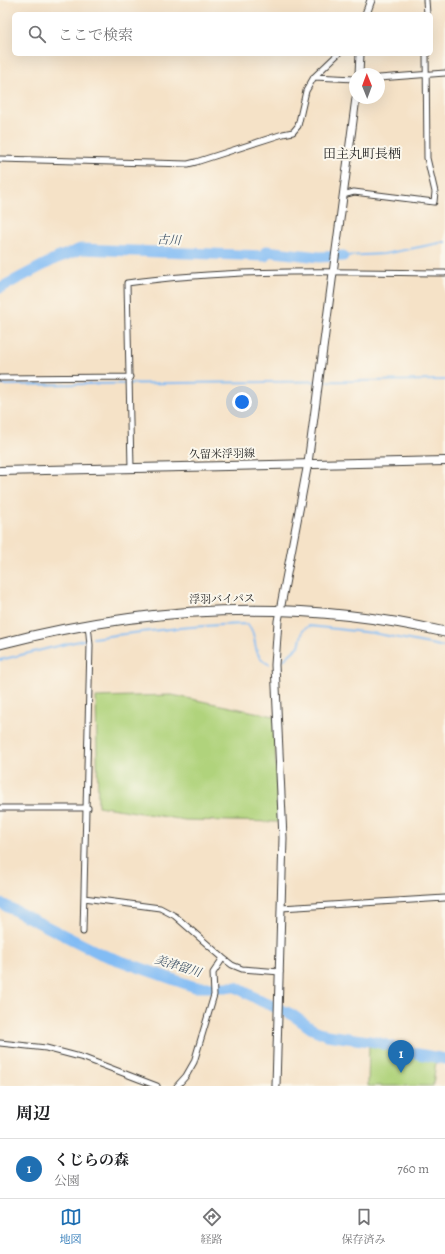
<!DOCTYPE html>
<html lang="ja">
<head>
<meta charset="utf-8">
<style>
  :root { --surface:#fff; --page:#f6f6f6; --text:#202124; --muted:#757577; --line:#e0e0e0; --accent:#1f6fb2 }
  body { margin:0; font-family:Alegreya,"Noto Serif JP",serif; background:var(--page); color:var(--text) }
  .compass { position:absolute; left:349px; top:68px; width:36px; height:36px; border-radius:50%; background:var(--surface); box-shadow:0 4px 16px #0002; rotate:359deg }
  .you { position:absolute; left:242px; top:402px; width:14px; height:14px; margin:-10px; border:3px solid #fff; border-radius:50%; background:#1a73e8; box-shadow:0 0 0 6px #1a73e833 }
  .badge { display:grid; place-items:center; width:26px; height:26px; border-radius:50%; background:var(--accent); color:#fff; font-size:13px; font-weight:700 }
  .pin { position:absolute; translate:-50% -33px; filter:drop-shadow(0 1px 2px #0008) }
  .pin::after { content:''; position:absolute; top:21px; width:14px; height:12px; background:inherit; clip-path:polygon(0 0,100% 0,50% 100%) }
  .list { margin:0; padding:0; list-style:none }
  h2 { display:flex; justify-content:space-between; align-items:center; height:52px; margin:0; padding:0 16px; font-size:17px }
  h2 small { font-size:13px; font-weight:400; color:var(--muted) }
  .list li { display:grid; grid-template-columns:26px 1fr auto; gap:12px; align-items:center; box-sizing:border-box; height:60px; padding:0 16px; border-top:1px solid var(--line) }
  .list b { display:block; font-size:15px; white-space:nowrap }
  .list p { margin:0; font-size:13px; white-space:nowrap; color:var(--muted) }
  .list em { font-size:13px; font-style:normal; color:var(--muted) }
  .icon { flex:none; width:22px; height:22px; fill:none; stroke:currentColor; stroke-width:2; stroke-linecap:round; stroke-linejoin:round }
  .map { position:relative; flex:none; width:445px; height:1086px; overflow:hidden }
  .search { position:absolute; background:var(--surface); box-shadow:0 4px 16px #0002; left:12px; right:12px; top:12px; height:44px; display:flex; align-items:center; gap:10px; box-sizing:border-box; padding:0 14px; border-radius:6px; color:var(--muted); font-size:15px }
  .sheet { height:112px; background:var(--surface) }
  nav { display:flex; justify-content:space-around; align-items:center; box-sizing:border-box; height:56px; border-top:1px solid var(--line); background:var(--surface); font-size:11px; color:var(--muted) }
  nav a { display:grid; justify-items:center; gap:2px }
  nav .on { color:var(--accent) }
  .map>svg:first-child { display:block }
  .green { fill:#b0d37c; stroke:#66784c }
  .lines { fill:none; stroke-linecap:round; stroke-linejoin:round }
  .stream { stroke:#82bcf4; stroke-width:2 }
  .river { stroke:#82bcf4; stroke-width:11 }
  .street-casing { stroke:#3d3a36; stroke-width:7 }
  .secondary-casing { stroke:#3d3a36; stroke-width:9 }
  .primary-casing { stroke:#3d3a36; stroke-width:10 }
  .highway-casing { stroke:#3d3a36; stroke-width:11 }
  .street { stroke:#fff; stroke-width:5 }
  .secondary { stroke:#fff; stroke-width:7 }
  .primary { stroke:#fff; stroke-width:8 }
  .highway { stroke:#fff; stroke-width:9 }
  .labels { text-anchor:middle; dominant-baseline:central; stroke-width:4; stroke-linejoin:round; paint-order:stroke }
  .street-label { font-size:11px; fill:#1c1c1c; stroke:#fbf7ec }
  .water-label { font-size:12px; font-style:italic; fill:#405468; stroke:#fbf7ec }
  .quarter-label { font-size:13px; fill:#1c1c1c; stroke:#fbf7ec }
</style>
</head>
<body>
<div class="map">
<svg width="445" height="1086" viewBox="0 0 445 1086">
  <rect width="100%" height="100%" fill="#fbf7ec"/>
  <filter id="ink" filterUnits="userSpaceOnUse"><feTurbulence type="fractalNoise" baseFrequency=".025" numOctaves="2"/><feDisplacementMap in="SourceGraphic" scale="8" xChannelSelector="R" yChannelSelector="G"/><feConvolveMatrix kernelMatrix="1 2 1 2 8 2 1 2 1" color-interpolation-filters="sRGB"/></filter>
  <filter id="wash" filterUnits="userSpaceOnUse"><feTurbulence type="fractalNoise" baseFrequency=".012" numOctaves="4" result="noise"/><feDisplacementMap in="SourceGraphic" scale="16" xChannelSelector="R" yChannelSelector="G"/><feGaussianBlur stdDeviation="0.9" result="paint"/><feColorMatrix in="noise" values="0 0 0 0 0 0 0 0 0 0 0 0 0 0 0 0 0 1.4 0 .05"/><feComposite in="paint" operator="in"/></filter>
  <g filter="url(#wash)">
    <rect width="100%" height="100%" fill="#f5e2c7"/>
    <!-- green -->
    <path class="green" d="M172 695 274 716 278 822 185 820 98 806 96 697Z
      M369 1043 436 1060 433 1086H368Z"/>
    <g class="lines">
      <!-- stream -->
      <path class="stream" d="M343 256 384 254 445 242
        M0 385 445 380
        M93 638C145 631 195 625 247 624 260 637 249 655 269 664
        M0 660 87 639
        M281 662 299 646 303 630 309 626 373 633 445 647"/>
      <!-- river -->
      <path class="river" d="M0 288 57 258 81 249 265 256 266 251 319 257 343 256
        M0 903 101 954 195 987H236L261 1001 291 1014 312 1029 327 1035 376 1042 418 1054 445 1059"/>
    </g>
  </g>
  <g filter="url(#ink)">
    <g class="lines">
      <defs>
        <path id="street" d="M426 0 427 14
          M314 77 355 79
          M379 78 445 73
          M0 159 188 164 196 162 283 134 293 132 298 126 306 91 314 77 338 54
          M343 195 354 192 434 202 435 192 427 158 426 54
          M0 378 130 377
          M131 468 127 283C234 268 338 272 445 273
          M0 808H88
          M84 898 160 908 175 916 223 958 232 965 242 969 280 972
          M281 908 445 898
          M83 932 90 645 88 624
          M0 1043 46 1048 84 1058 157 1086
          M177 1086 186 1076 194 1062 214 995 213 973 223 958"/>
        <path id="secondary" d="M366 14 371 0
          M359 74 360 54
          M276 1086 283 838 275 665 278 621 308 463 356 98"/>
        <path id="primary" d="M0 471 445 461"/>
        <path id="highway" d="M0 644C146 606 297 598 445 632"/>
      </defs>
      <!-- street casing -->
      <use href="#street" class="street-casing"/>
      <!-- secondary casing -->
      <use href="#secondary" class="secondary-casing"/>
      <!-- primary casing -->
      <use href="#primary" class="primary-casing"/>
      <!-- highway casing -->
      <use href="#highway" class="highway-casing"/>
      <!-- street -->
      <use href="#street" class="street"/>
      <!-- secondary -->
      <use href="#secondary" class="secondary"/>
      <!-- primary -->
      <use href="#primary" class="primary"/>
      <!-- highway -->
      <use href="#highway" class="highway"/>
    </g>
  </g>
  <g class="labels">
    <!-- street labels -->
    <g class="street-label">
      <text transform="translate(222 454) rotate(-1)">久留米浮羽線</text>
      <text transform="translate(222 599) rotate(-1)">浮羽バイパス</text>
    </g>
    <!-- water labels -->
    <g class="water-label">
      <text transform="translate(169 240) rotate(2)">古川</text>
      <text transform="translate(178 966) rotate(17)">美津留川</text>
    </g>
    <!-- quarter labels -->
    <g class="quarter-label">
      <text x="362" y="153">田主丸町長栖</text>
    </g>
  </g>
</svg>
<svg class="compass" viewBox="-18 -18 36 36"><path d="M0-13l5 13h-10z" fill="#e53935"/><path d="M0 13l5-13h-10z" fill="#757577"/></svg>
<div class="you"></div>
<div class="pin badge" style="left:401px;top:1073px">1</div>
<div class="search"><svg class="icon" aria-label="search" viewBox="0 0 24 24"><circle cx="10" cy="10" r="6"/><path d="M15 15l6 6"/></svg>ここで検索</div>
</div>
<section class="sheet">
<h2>周辺<small></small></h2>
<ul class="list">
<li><span class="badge">1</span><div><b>くじらの森</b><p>公園</p></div><em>760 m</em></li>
</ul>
</section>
<nav>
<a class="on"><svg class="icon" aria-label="map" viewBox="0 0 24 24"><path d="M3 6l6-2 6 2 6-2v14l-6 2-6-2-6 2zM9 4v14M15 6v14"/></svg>地図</a>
<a><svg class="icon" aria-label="directions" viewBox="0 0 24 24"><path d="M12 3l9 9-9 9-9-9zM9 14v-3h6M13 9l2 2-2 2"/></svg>経路</a>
<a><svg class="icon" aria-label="saved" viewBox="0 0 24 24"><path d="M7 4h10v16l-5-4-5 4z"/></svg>保存済み</a>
</nav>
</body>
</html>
